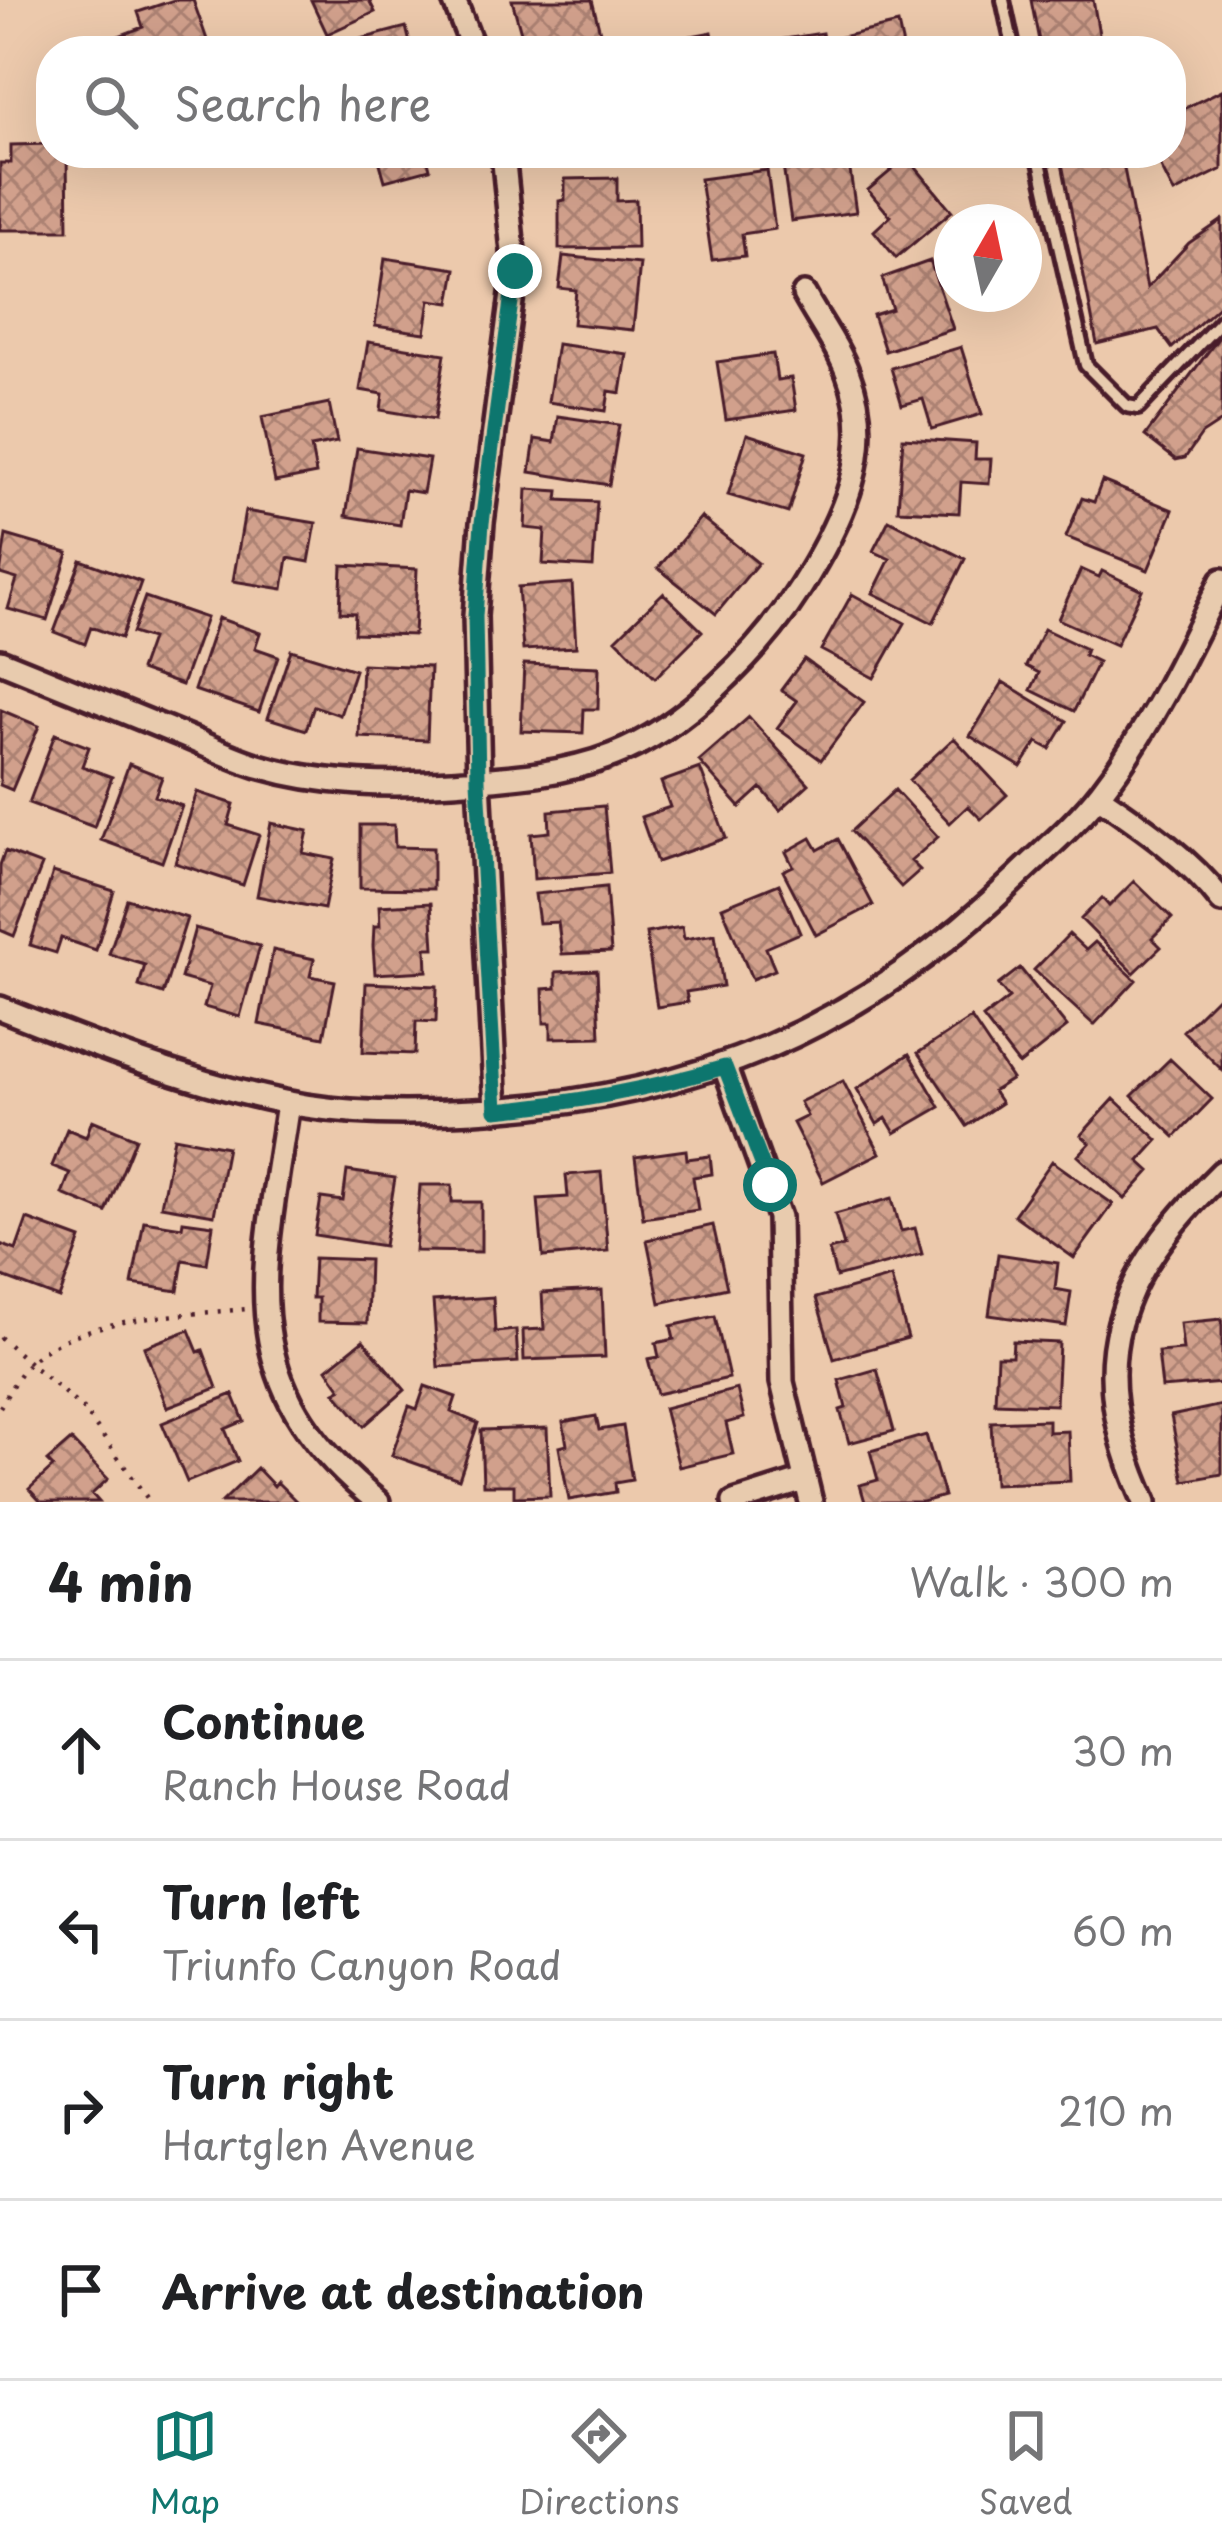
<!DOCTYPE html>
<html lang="en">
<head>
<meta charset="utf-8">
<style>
  :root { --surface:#fff; --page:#f2f2f2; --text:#202124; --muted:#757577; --line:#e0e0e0; --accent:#0f766e }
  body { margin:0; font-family:"Playpen Sans",sans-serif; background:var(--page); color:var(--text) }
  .compass { position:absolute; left:934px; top:204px; width:108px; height:108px; border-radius:50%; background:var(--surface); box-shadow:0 12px 48px #0002; rotate:9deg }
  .stop { position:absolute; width:36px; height:36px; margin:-27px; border:9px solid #0f766e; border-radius:50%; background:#fff }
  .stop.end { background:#0f766e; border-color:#fff; box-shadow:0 3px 12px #0008 }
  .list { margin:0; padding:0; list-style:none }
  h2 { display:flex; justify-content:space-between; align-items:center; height:156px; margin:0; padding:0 48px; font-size:51px }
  h2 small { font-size:39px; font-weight:400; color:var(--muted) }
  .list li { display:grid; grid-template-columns:78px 1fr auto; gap:36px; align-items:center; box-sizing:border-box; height:180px; padding:0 48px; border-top:3px solid var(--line) }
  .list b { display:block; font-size:45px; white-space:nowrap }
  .list p { margin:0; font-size:39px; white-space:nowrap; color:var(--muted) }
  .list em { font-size:39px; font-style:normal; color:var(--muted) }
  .icon { flex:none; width:66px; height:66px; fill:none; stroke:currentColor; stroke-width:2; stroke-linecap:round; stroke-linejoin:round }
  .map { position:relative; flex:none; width:1222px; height:1502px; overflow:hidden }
  .search { position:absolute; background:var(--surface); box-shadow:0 12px 48px #0002; left:36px; right:36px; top:36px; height:132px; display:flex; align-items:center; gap:30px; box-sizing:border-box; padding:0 42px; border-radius:48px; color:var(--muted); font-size:45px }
  .sheet { height:876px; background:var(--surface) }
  nav { display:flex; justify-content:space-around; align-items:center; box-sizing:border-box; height:168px; border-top:3px solid var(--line); background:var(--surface); font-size:33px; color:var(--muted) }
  nav a { display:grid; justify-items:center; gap:6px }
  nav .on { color:var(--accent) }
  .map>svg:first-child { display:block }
  .building { fill:url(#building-cross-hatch); stroke:#4a1f2b; stroke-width:3 }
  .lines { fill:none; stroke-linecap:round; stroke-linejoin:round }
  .service-casing { stroke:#4a1f2b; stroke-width:20 }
  .minor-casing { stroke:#4a1f2b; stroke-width:30 }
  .path { stroke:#4a1f2b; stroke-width:4.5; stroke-dasharray:3 9; stroke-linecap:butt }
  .service { stroke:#e8cbae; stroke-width:10 }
  .minor { stroke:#e8cbae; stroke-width:21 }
  .route { stroke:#0f766e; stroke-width:15 }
</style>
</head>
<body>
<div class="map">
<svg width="1222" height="1502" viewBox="0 0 1222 1502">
  <defs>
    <pattern id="building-cross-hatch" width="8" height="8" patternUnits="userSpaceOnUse" patternTransform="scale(3)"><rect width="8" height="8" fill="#d1a08c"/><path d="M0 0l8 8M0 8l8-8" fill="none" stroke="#ac8273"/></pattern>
  </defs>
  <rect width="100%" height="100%" fill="#ecc9ac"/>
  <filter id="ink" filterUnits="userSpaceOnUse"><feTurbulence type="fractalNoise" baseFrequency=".00833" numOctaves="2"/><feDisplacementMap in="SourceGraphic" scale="24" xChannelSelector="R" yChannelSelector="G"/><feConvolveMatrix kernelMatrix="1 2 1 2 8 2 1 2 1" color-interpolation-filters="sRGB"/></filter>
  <g filter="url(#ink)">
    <!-- building -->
    <path class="building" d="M174 0H193L211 51H109L105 41 143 27 138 12Z
      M311 0H369L375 12 327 34Z
      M512 0H592L600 32 583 37 586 47 573 51H526Z
      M1031 0H1093L1102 51H1041Z
      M898 24 904 51H835L832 39Z
      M406 27 412 51H340L338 45Z
      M712 32 716 51H678L676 39Z
      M822 33 825 51H755L754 44Z
      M1222 90V169L1174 193 1154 153H1171V115Z
      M51 144V153H67L68 230H0V163H11V145Z
      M377 153H426L430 169 385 181Z
      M1060 153H1121L1147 288 1189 243 1222 220V303L1172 348 1158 329 1097 344Z
      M848 157 856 212 791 221 783 166Z
      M907 157 952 211 896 258 874 231 890 216 868 190Z
      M767 170 775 229 742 234 745 256 712 260 700 179Z
      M617 178V201L636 200 637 248 559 249V201L565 200V179Z
      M563 256 640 264 633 330 573 324 576 290 559 288Z
      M385 258 456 269 450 303 430 300 425 333 375 326Z
      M930 261 953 329 885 351 873 315 892 309 882 278Z
      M1222 333V421L1202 434 1185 458 1176 460 1145 436Z
      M368 342 445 354 435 419 381 410 383 394 360 390Z
      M557 344 627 354 621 393 609 391 606 411 548 402Z
      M961 347 982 414 932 429 923 399 902 405 891 368Z
      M773 354 777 380 791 378 796 410 726 420 717 362Z
      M329 403 337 442 311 447 316 474 275 482 262 417Z
      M558 416 619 425 609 485 530 472 535 439 554 442Z
      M747 434 806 453 788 513 728 495Z
      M903 438 976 443 975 459H991L989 484 961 482 959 513 898 510Z
      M357 448 429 459 423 493 405 490 400 525 346 516Z
      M1102 481 1173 510 1148 570 1066 537 1082 498 1094 502Z
      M527 489 559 491 558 500 597 502 593 567 543 564 545 530 525 528Z
      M245 511 316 523 309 562 288 558 283 589 233 581Z
      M701 517 758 563 716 614 658 568Z
      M889 520 965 559 933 623 873 593 890 559 873 551Z
      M6 535 68 553 47 620 8 609 17 579 0 574Z
      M81 560 141 582 121 638 91 627 85 644 54 632Z
      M342 565 417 569 414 635 354 633 355 613 340 612Z
      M1081 569 1099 577 1102 571 1142 590 1116 645 1058 619Z
      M572 583 576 647 523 650 518 587Z
      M663 593 702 631 655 678 616 639Z
      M852 594 905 623 874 678 821 650Z
      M145 597 206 618 182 685 140 670 151 639 132 633Z
      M218 618 260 633 255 648 278 656 259 712 194 690Z
      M1044 629 1086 649 1084 655 1098 662 1074 711 1031 690 1039 673 1026 666Z
      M291 650 355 670 340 715 314 706 306 730 268 718Z
      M804 659 864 702 821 760 777 728 797 701 781 690Z
      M362 664 430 667 427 740 359 737Z
      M524 664 599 667 598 709H584L583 733 521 731Z
      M1003 682 1067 721 1050 749 1037 742 1021 767 970 736Z
      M1 710 39 726 12 790 0 785Z
      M749 717 809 784 780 810 761 788 740 807 699 761Z
      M55 734 89 747 82 766 112 777 94 827 29 803Z
      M954 738 1007 795 981 819 968 806 950 823 909 780Z
      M129 764 162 777 155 796 182 806 162 862 101 840Z
      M700 768 726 838 657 862 641 817 670 807 661 782Z
      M895 790 938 837 911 861 920 870 901 887 851 831Z
      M197 792 234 804 228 825 259 835 243 885 175 863Z
      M604 806 610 873 534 879 531 834 550 832 549 811Z
      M271 823 308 831 303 853 334 859 324 909 257 896Z
      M360 825H394L395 847 433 848V889L360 888Z
      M811 838 818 850 838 839 873 905 816 935 783 871 793 866 786 852Z
      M5 851 42 865 14 936 0 930V865Z
      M53 872 114 891 96 950 61 938 56 953 30 945Z
      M1134 881 1172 918 1152 938 1161 947 1134 973 1081 919 1102 898 1109 906Z
      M779 884 800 933 766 948 775 970 752 979 722 907Z
      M606 887 611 952 562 954 558 922 539 923 535 894Z
      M127 899 187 918 163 994 139 986 145 965 109 954Z
      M431 903 434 948H426L427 971 375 974 373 946 374 926H380L379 906Z
      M682 927 684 939 715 934 723 986 686 992 688 1002 657 1007 646 933Z
      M195 928 260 946 240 1017 204 1007 210 986 181 978Z
      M1069 934 1086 950 1095 942 1136 980 1094 1025 1034 970Z
      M273 950 314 959 310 976 335 981 324 1037 259 1024Z
      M1020 968 1067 1027 1019 1065 983 1018 1009 998 998 985Z
      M597 970 600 1037 551 1038V1023H544L543 989 556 988V972Z
      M366 983 437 986 436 1022 416 1021 415 1054 363 1052Z
      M1222 992V1070L1183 1031Z
      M971 1018 1012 1079 993 1091 1001 1103 967 1126 918 1053Z
      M909 1054 940 1107 895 1133 886 1118 877 1124 857 1089Z
      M1170 1059 1212 1099 1175 1137 1132 1096Z
      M843 1081 880 1153 823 1182 793 1123 807 1116 800 1102Z
      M1114 1099 1158 1140 1139 1161 1150 1171 1125 1199 1078 1156 1090 1143 1081 1135Z
      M92 1120 136 1138 106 1212 62 1194 70 1173 52 1166 67 1129 86 1137Z
      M174 1137 227 1147 214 1215 161 1206Z
      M686 1150 687 1159 710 1156 712 1174 693 1177 698 1210 643 1218 635 1157Z
      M1052 1161 1113 1204 1074 1258 1014 1215Z
      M347 1171 395 1178 384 1246 315 1235 321 1198 343 1201Z
      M601 1172 608 1251 543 1257 538 1199 568 1197 566 1175Z
      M420 1185H452V1202H481V1252L415 1251Z
      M892 1198 901 1231 915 1228 922 1254 836 1277 829 1250 844 1246 835 1214Z
      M27 1219 81 1239 59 1298 0 1276V1244L16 1250Z
      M144 1221 182 1227 183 1221 213 1225 207 1264 183 1260 178 1291 132 1284Z
      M713 1225 727 1288 660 1303 647 1240Z
      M998 1254 1058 1263 1055 1289 1071 1292 1066 1326 989 1315Z
      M314 1258 369 1260 367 1323 318 1322V1298H312Z
      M891 1277 908 1338 834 1359 816 1298Z
      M602 1290 605 1357 524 1360 523 1330 544 1329 542 1293Z
      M493 1297 495 1332 516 1330 518 1362 438 1367 433 1301Z
      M715 1316 729 1378 657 1394 648 1359 659 1357 656 1343 674 1339 671 1326Z
      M1222 1319V1383L1162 1388 1158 1352 1183 1350 1180 1323Z
      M189 1330 198 1352 203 1350 217 1388 167 1407 144 1347Z
      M363 1340 405 1390 364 1426 335 1392 341 1389 327 1369Z
      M1013 1341 1059 1343 1056 1405 995 1403 997 1356H1012Z
      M877 1369 894 1431 849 1443 840 1410 846 1408 839 1380Z
      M425 1386 456 1397 451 1412 478 1423 459 1479 392 1455 409 1406 417 1409Z
      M737 1389 744 1418 726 1423 733 1454 679 1467 664 1408Z
      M233 1394 244 1421 225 1429 238 1461 187 1482 162 1423Z
      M1222 1405V1474L1184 1481 1171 1416Z
      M596 1416 599 1430 623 1426 632 1480 615 1483 616 1492 569 1500 559 1447 567 1445 563 1422Z
      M1048 1420V1432L1068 1431 1070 1481 994 1484 991 1422Z
      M547 1428 550 1496 514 1497V1485H483L481 1430Z
      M926 1435 944 1496 923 1502H865L860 1485 878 1480 870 1451Z
      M71 1440 108 1479 92 1494 99 1502H41L29 1489 53 1467 47 1461Z
      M257 1468 274 1486 277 1482 297 1502H222Z"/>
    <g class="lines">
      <defs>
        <path id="service" d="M1003 0 1014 51
          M1038 153 1086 365 1127 406 1138 408 1222 320"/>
        <path id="minor" d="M454 0 474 51
          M0 661C59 685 118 709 177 733 205 744 233 759 262 767 323 785 389 786 452 782 506 778 562 775 613 755 685 728 761 650 801 587 841 523 878 450 848 374 838 346 818 320 804 294
          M1098 796C1142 826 1189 858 1222 901
          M0 1008C93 1045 186 1082 284 1102 345 1115 412 1114 474 1111 693 1099 860 1030 1018 876 1046 849 1077 823 1101 792 1151 727 1186 653 1222 580
          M725 1067 779 1217 782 1382 811 1502
          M288 1103C264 1270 226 1381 378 1502
          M496 1110 479 780 475 616 482 523 515 271 503 153
          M734 1502 804 1480
          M1145 1502C1081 1360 1116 1277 1222 1172"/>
      </defs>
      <!-- service casing -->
      <use href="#service" class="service-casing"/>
      <!-- minor casing -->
      <use href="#minor" class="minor-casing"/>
      <!-- path -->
      <path class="path" d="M0 1337 84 1410 150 1502
        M0 1407C9 1393 18 1372 31 1361 83 1315 181 1316 246 1309"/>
      <!-- service -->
      <use href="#service" class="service"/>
      <!-- minor -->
      <use href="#minor" class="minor"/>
    </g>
  </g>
  <g class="lines" filter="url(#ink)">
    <!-- route -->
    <path class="route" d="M515 271 482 523 475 616 478 780 496 1110C575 1103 649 1089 725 1067L770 1185"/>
  </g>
</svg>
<svg class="compass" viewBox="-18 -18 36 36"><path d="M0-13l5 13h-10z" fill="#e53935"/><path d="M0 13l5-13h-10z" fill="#757577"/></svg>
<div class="stop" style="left:770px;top:1185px"></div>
<div class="stop end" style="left:515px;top:271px"></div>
<div class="search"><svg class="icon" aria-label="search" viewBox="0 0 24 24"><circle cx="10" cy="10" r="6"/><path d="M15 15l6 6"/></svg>Search here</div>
</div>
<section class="sheet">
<h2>4 min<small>Walk · 300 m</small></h2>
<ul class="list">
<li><svg class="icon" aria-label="ahead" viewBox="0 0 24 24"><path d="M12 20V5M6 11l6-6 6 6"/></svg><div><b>Continue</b><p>Ranch House Road</p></div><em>30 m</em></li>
<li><svg class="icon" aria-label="left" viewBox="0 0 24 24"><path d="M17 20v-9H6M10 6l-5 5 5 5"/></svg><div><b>Turn left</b><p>Triunfo Canyon Road</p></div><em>60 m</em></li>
<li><svg class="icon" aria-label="right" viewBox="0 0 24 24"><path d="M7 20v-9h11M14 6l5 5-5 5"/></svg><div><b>Turn right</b><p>Hartglen Avenue</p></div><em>210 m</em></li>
<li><svg class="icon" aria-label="arrive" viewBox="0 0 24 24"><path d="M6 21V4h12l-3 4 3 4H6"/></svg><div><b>Arrive at destination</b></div></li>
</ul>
</section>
<nav>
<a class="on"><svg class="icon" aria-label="map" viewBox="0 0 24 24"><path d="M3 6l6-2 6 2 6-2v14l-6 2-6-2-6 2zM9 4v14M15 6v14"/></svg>Map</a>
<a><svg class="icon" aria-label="directions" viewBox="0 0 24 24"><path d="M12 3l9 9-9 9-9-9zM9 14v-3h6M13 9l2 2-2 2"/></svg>Directions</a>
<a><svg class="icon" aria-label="saved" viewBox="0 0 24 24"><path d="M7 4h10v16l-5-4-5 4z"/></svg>Saved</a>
</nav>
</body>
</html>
